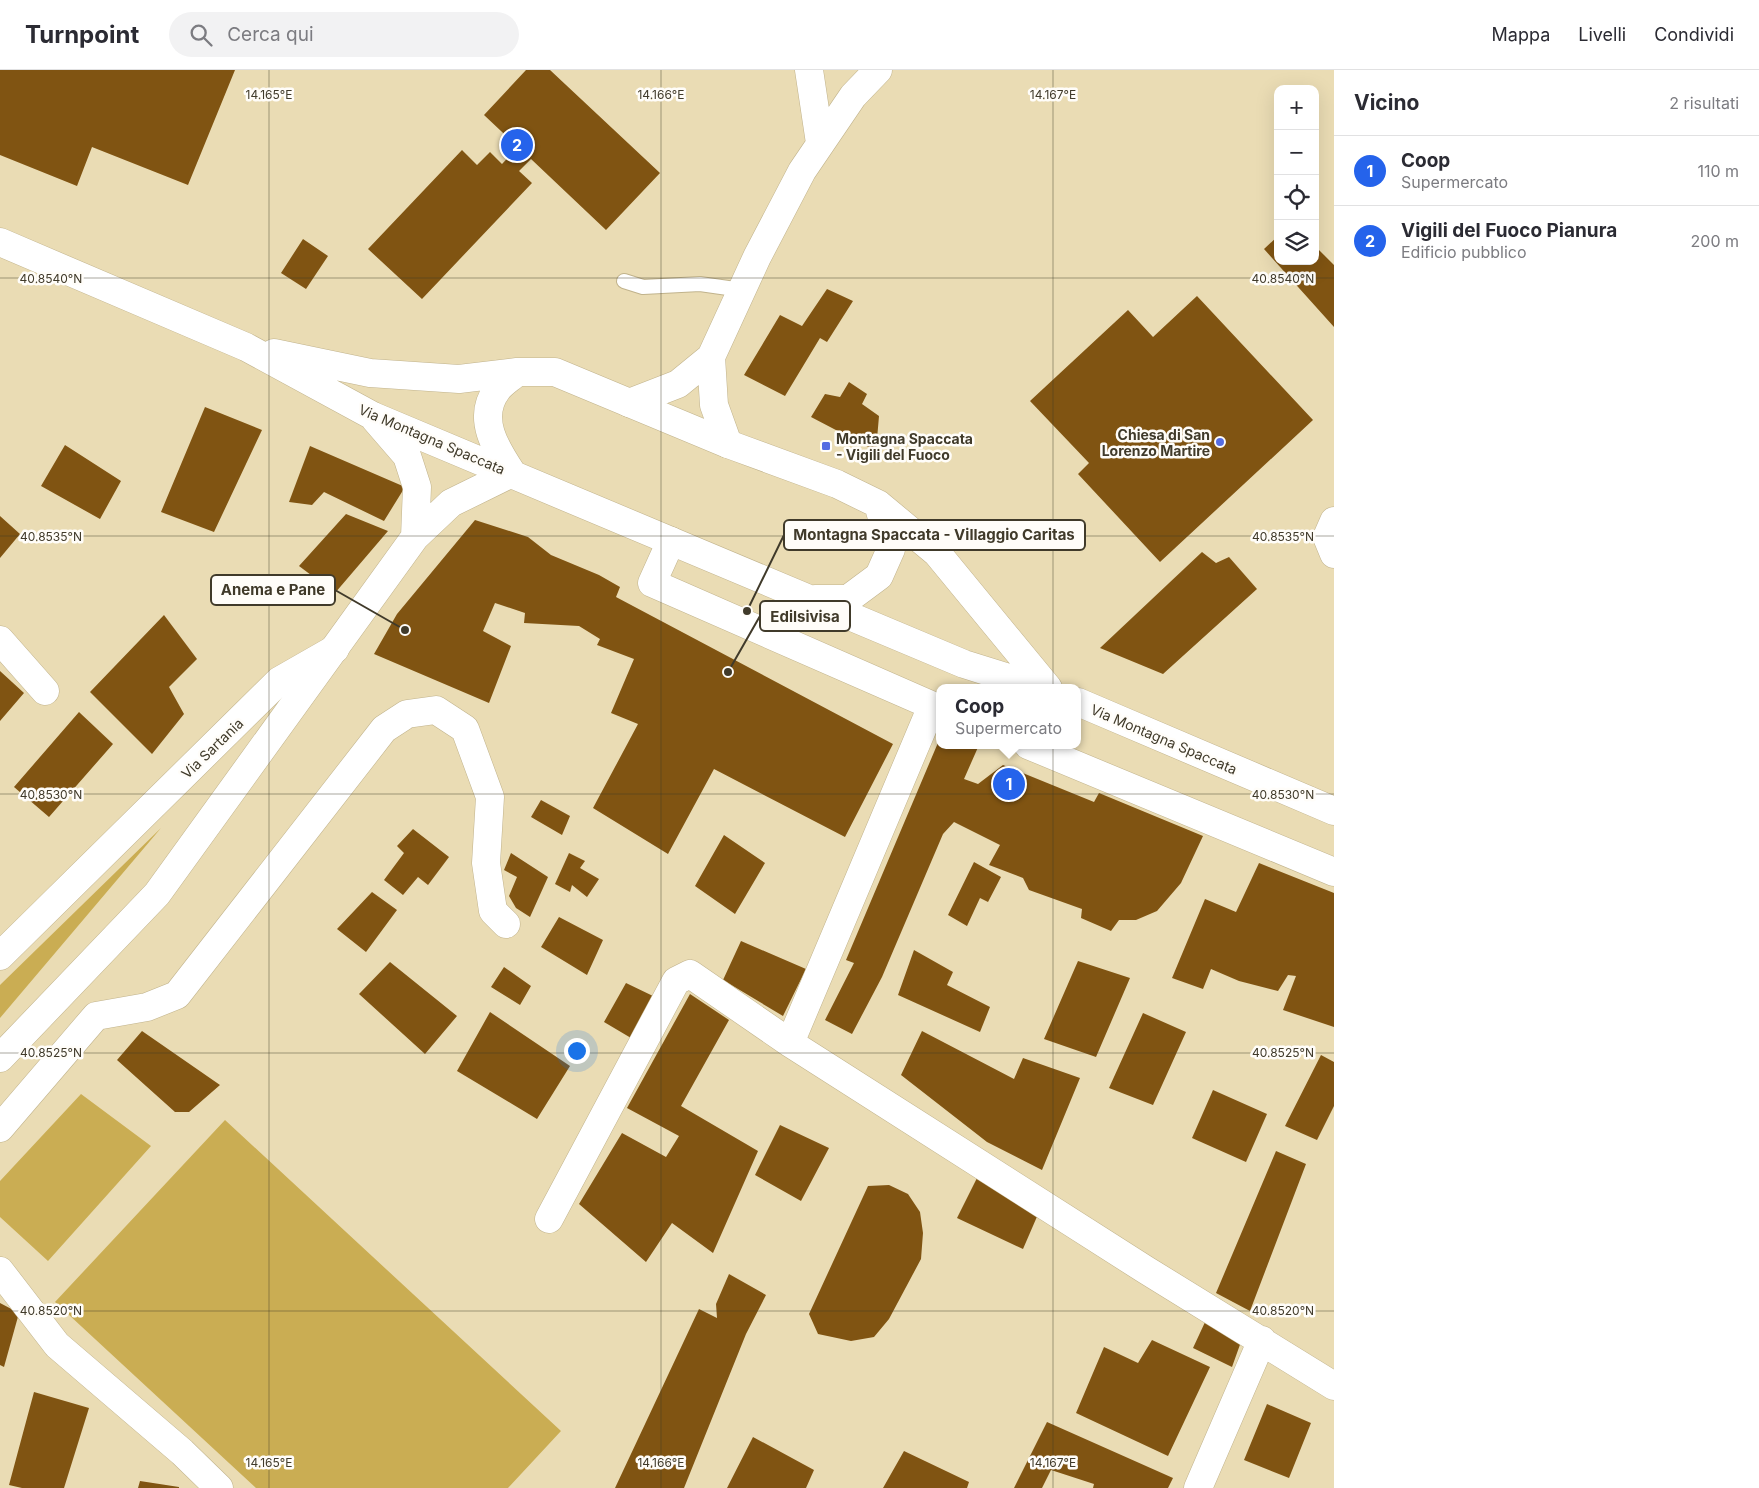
<!DOCTYPE html>
<html lang="it">
<head>
<meta charset="utf-8">
<style>
  :root { --surface:#fff; --page:#f2f2f3; --text:#2b2b33; --muted:#7c7c81; --line:#e1e1e2; --accent:#2563eb }
  body { margin:0; font-family:Inter,sans-serif; background:var(--page); color:var(--text) }
  .controls { position:absolute; right:15px; top:15px; display:grid; overflow:hidden; border-radius:10px; box-shadow:0 5px 20px #0002 }
  .controls button { width:45px; height:45px; display:grid; place-items:center; padding:0; border:0; border-bottom:1px solid var(--line); background:var(--surface); color:var(--text); font:25px sans-serif }
  .you { position:absolute; left:576px; top:980px; width:18px; height:18px; margin:-12px; border:4px solid #fff; border-radius:50%; background:#1a73e8; box-shadow:0 0 0 8px #1a73e833 }
  .badge { display:grid; place-items:center; width:32px; height:32px; border-radius:50%; background:var(--accent); color:#fff; font-size:16px; font-weight:700 }
  .pin { position:absolute; translate:-50% -50%; border:2px solid #fff; box-shadow:0 1px 5px #0006 }
  .popup { position:absolute; left:936px; top:614px; width:145px; height:65px; box-sizing:border-box; display:grid; place-content:center; border-radius:10px; background:var(--surface); filter:drop-shadow(0 1px 4px #0005); font-size:16px; white-space:nowrap; color:var(--muted) }
  .popup b { font-size:19px; color:var(--text) }
  .popup::after { content:''; position:absolute; left:50%; top:100%; margin-left:-10px; border:10px solid transparent; border-top-color:var(--surface) }
  .list { margin:0; padding:0; list-style:none }
  h2 { display:flex; justify-content:space-between; align-items:center; height:65px; margin:0; padding:0 20px; font-size:21px }
  h2 small { font-size:16px; font-weight:400; color:var(--muted) }
  .list li { display:grid; grid-template-columns:32px 1fr auto; gap:15px; align-items:center; box-sizing:border-box; height:70px; padding:0 20px; border-top:1px solid var(--line) }
  .list b { display:block; font-size:19px; white-space:nowrap }
  .list p { margin:0; font-size:16px; white-space:nowrap; color:var(--muted) }
  .list em { font-size:16px; font-style:normal; color:var(--muted) }
  .icon { flex:none; width:28px; height:28px; fill:none; stroke:currentColor; stroke-width:2; stroke-linecap:round; stroke-linejoin:round }
  .map { position:relative; flex:none; width:1334px; height:1418px; overflow:hidden }
  header { display:flex; align-items:center; gap:30px; box-sizing:border-box; height:70px; padding:0 25px; background:var(--surface); border-bottom:1px solid var(--line) }
  header strong { font-size:24px }
  nav { display:flex; gap:28px; margin-inline-start:auto; font-size:18px }
  .search { width:350px; height:45px; background:var(--page); display:flex; align-items:center; gap:12px; box-sizing:border-box; padding:0 18px; border-radius:28px; color:var(--muted); font-size:19px }
  main { display:flex }
  aside { flex:1; background:var(--surface) }
  .map>svg:first-child { display:block }
  .green { fill:#caad53 }
  .building { fill:#805412 }
  .lines { fill:none; stroke-linecap:round; stroke-linejoin:round }
  .lane-casing { stroke:#c1b38c; stroke-width:16 }
  .street-casing { stroke:#c1b38c; stroke-width:29 }
  .secondary-casing { stroke:#c1b38c; stroke-width:29 }
  .lane { stroke:#fff; stroke-width:14 }
  .street { stroke:#fff; stroke-width:28 }
  .secondary { stroke:#fff; stroke-width:28 }
  .ticks { fill:none; stroke:#403a2a; stroke-width:1; stroke-opacity:0.45 }
  .poi-dot { fill:#556ce2; stroke:#fffdf9; stroke-width:2 }
  .labels { text-anchor:middle; dominant-baseline:central; stroke-width:5; stroke-linejoin:round; paint-order:stroke }
  .poi-label { font-size:14px; font-weight:bold; fill:#403a2a; stroke:#fffdf9; text-anchor:end }
  .street-label { font-size:14px; fill:#403a2a; stroke:#fffdf9 }
  .ticks-label { font-size:12px; text-anchor:middle; fill:#403a2a; stroke:#fffdf9; stroke-width:5; stroke-linejoin:round; paint-order:stroke }
  .leader { fill:none; stroke:#403a2a; stroke-width:2 }
  .callout-dot { fill:#403a2a; stroke:#fffdf9; stroke-width:2 }
  .callout { fill:#fffdf9; stroke:#403a2a; stroke-width:2 }
  .callout-label { font-size:15px; text-anchor:middle; font-weight:bold; fill:#403a2a }
</style>
</head>
<body>
<header>
<strong>Turnpoint</strong>
<div class="search"><svg class="icon" aria-label="search" viewBox="0 0 24 24"><circle cx="10" cy="10" r="6"/><path d="M15 15l6 6"/></svg>Cerca qui</div>
<nav><a>Mappa</a><a>Livelli</a><a>Condividi</a></nav>
</header>
<main>
<div class="map">
<svg width="1334" height="1418" viewBox="0 0 1334 1418">
  <rect width="100%" height="100%" fill="#eadcb4"/>
  <!-- green -->
  <path class="green" d="M161 758 0 948V915Z
    M81 1024 151 1076 48 1191 0 1147V1111Z
    M225 1050 561 1361 508 1418H256L55 1232Z"/>
  <!-- building -->
  <path class="building" d="M0 0H235L188 115 92 77 77 116 0 85Z
    M526 0H550L660 103 606 160 531 89 519 101 532 113 422 229 368 179 462 80 477 95 490 82 502 94 518 77 484 45Z
    M1278 166V191H1315V176L1334 195V257L1264 179Z
    M303 169 328 186 306 219 281 203Z
    M827 219 853 231 827 272 820 268 785 326 744 305 780 245 802 256Z
    M1197 226 1313 350 1160 492 1078 404 1089 393 1030 331 1128 240 1153 267Z
    M849 312 867 324 862 334 879 346 876 381 811 347 825 324 840 327Z
    M205 337 262 360 214 462 161 442Z
    M65 375 121 411 100 449 41 416Z
    M310 376 405 417 384 451 324 422 312 435 289 432Z
    M346 444 388 461 335 523 299 496Z
    M0 446 20 464 0 488Z
    M475 450 528 467 551 485 599 505 620 517 616 527 893 674 845 767 714 699 668 784 593 738 638 654 611 643 634 589 597 575 600 569 579 556 524 553 525 543 495 533 483 561 511 576 489 633 374 584 397 544Z
    M1202 482 1216 493 1229 487 1257 519 1163 604 1100 578Z
    M164 545 197 589 169 617 184 644 152 684 90 622Z
    M0 601 24 623 0 651Z
    M79 642 113 674 49 747 14 717Z
    M940 668V675H979L964 709 978 714 1003 695 1094 732 1099 723 1203 766 1181 813 1157 841 1136 850H1119L1111 861 1081 848 1082 839 1029 820 1023 808 989 795 1000 775 954 752 943 764 882 907 852 964 825 950 854 893 846 890Z
    M541 730 570 746 562 765 531 747Z
    M413 759 449 787 428 815 418 807 403 825 384 810 404 783 397 776Z
    M724 765 765 793 735 844 695 816Z
    M511 783 548 807 530 847 516 838 509 826 517 807 504 800Z
    M569 783 585 791 580 798 599 809 587 827 572 815 570 822 555 814Z
    M974 792 1001 807 988 832 980 828 967 856 948 845Z
    M1259 793 1334 823V957L1283 940 1296 906 1288 905 1278 921 1239 911 1211 899 1203 919 1172 908 1205 829 1236 842Z
    M372 822 397 840 366 882 337 859Z
    M559 847 603 870 587 905 541 877Z
    M741 871 806 899 783 946 723 910Z
    M914 880 953 902 947 915 990 937 980 962 898 925Z
    M1078 891 1130 908 1096 987 1044 969Z
    M390 892 457 946 425 984 359 924Z
    M504 897 531 916 520 935 491 917Z
    M626 913 653 926 631 968 604 952Z
    M690 924 729 950 681 1036 758 1081 713 1183 672 1153 646 1192 579 1134 622 1063 666 1087 679 1066 627 1038Z
    M490 942 570 996 537 1049 457 1001Z
    M1143 943 1186 962 1153 1035 1109 1018Z
    M142 961 220 1015 189 1042H175L117 990Z
    M922 961 1014 1009 1023 988 1080 1008 1042 1100 987 1072 901 1005Z
    M1321 985 1334 992V1036L1317 1070 1285 1056Z
    M1213 1020 1267 1044 1246 1092 1192 1068Z
    M780 1055 829 1078 801 1131 755 1105Z
    M1276 1081 1306 1094 1250 1241 1216 1223Z
    M977 1108 1039 1142 1023 1179 957 1148Z
    M889 1115 908 1124 920 1142 923 1163 921 1189 889 1249 874 1267 851 1271 818 1264 809 1244 868 1116Z
    M729 1204 766 1225 746 1264 684 1418H615L699 1239 717 1248 716 1234Z
    M0 1233 19 1243 4 1297 0 1295Z
    M1206 1250 1242 1269 1232 1297 1193 1278Z
    M1152 1270 1210 1297 1168 1386 1076 1343 1104 1277 1138 1293Z
    M34 1322 89 1338 64 1418H22L9 1415Z
    M1267 1334 1311 1353 1289 1408 1244 1390Z
    M1047 1352 1173 1408 1168 1418H1093L1094 1414 1051 1400 1042 1418H1014Z
    M753 1367 814 1400 806 1418H727Z
    M904 1381 969 1412 967 1418H883Z
    M140 1411 179 1417V1418H138Z"/>
  <g class="lines">
    <defs>
      <path id="lane" d="M624 211 643 217 700 214 742 220"/>
      <path id="street" d="M809 0 820 73
        M711 287 714 335 728 374
        M629 333 678 314 711 287 757 187 802 101 853 26 878 0
        M1334 451 1327 467 1334 484
        M671 471 652 513 940 639
        M0 570 45 621
        M1028 675 1334 802
        M0 886 279 611 335 579
        M790 973 932 636
        M0 1058 96 946 147 937 177 925 384 659 407 644 436 640 465 659 490 727 486 793 493 841 506 854
        M549 1149 676 911 690 904 790 973 1146 1200 1334 1316
        M0 1201 57 1275 182 1382 219 1418
        M1198 1418 1262 1270"/>
      <path id="secondary" d="M0 172 246 277 373 346 964 594 1040 618
        M274 283 370 303 459 309 517 302H555L728 374 837 414 878 434 937 483 1048 618
        M375 349 407 386 417 417 415 467
        M512 403C496 379 476 348 497 320 502 313 511 308 517 302
        M815 529H848L879 506 891 479 878 434
        M1078 632 1334 741
        M0 988 157 824 415 467 451 433 512 403"/>
    </defs>
    <!-- lane casing -->
    <use href="#lane" class="lane-casing"/>
    <!-- street casing -->
    <use href="#street" class="street-casing"/>
    <!-- secondary casing -->
    <use href="#secondary" class="secondary-casing"/>
    <!-- lane -->
    <use href="#lane" class="lane"/>
    <!-- street -->
    <use href="#street" class="street"/>
    <!-- secondary -->
    <use href="#secondary" class="secondary"/>
  </g>
  <!-- ticks -->
  <path class="ticks" d="M269 0V1418M661 0V1418M1053 0V1418M0 208H1334M0 466H1334M0 724H1334M0 983H1334M0 1241H1334"/>
  <!-- markers -->
  <g class="poi-dot">
    <circle cx="1220" cy="372" r="5"/>
    <rect x="821" y="371" width="10" height="10" rx="2.5"/>
  </g>
  <g class="labels">
    <!-- poi labels -->
    <g class="poi-label">
      <text x="1210" y="364">Chiesa di San<tspan x="1210" dy="16">Lorenzo Martire</tspan></text>
      <text x="836" y="368" text-anchor="start">Montagna Spaccata<tspan x="836" dy="16">- Vigili del Fuoco</tspan></text>
    </g>
    <!-- street labels -->
    <g class="street-label">
      <text transform="translate(432 369) rotate(23)">Via Montagna Spaccata</text>
      <text transform="translate(1164 669) rotate(23)">Via Montagna Spaccata</text>
      <text transform="translate(212 678) rotate(-44)">Via Sartania</text>
    </g>
  </g>
  <g class="ticks-label">
    <text x="269" y="29">14.165°E</text>
    <text x="661" y="29">14.166°E</text>
    <text x="1053" y="29">14.167°E</text>
    <text x="51" y="213">40.8540°N</text>
    <text x="1283" y="213">40.8540°N</text>
    <text x="51" y="471">40.8535°N</text>
    <text x="1283" y="471">40.8535°N</text>
    <text x="51" y="729">40.8530°N</text>
    <text x="1283" y="729">40.8530°N</text>
    <text x="51" y="987">40.8525°N</text>
    <text x="1283" y="987">40.8525°N</text>
    <text x="51" y="1245">40.8520°N</text>
    <text x="1283" y="1245">40.8520°N</text>
    <text x="269" y="1397">14.165°E</text>
    <text x="661" y="1397">14.166°E</text>
    <text x="1053" y="1397">14.167°E</text>
  </g>
  <!-- callouts -->
  <path class="leader" d="M747 541L784 465M405 560L335 520M728 602L760 546"/>
  <g class="callout-dot">
    <circle cx="747" cy="541" r="5"/>
    <circle cx="405" cy="560" r="5"/>
    <circle cx="728" cy="602" r="5"/>
  </g>
  <g class="callout">
    <rect x="784" y="450" width="301" height="30" rx="5"/>
    <rect x="211" y="505" width="124" height="30" rx="5"/>
    <rect x="760" y="531" width="90" height="30" rx="5"/>
  </g>
  <g class="callout-label">
    <text x="934" y="470">Montagna Spaccata - Villaggio Caritas</text>
    <text x="273" y="525">Anema e Pane</text>
    <text x="805" y="552">Edilsivisa</text>
  </g>
</svg>
<div class="controls">
<button>+</button>
<button>−</button>
<button><svg class="icon" aria-label="locate" viewBox="0 0 24 24"><circle cx="12" cy="12" r="6"/><path d="M12 2v4M12 18v4M2 12h4M18 12h4"/></svg></button>
<button><svg class="icon" aria-label="layers" viewBox="0 0 24 24"><path d="M12 4l9 5-9 5-9-5zM3 14l9 5 9-5"/></svg></button>
</div>
<div class="you"></div>
<div class="pin badge" style="left:1009px;top:714px">1</div>
<div class="popup"><b>Coop</b>Supermercato</div>
<div class="pin badge" style="left:517px;top:75px">2</div>
</div>
<aside>
<h2>Vicino<small>2 risultati</small></h2>
<ul class="list">
<li><span class="badge">1</span><div><b>Coop</b><p>Supermercato</p></div><em>110 m</em></li>
<li><span class="badge">2</span><div><b>Vigili del Fuoco Pianura</b><p>Edificio pubblico</p></div><em>200 m</em></li>
</ul>
</aside>
</main>
</body>
</html>
